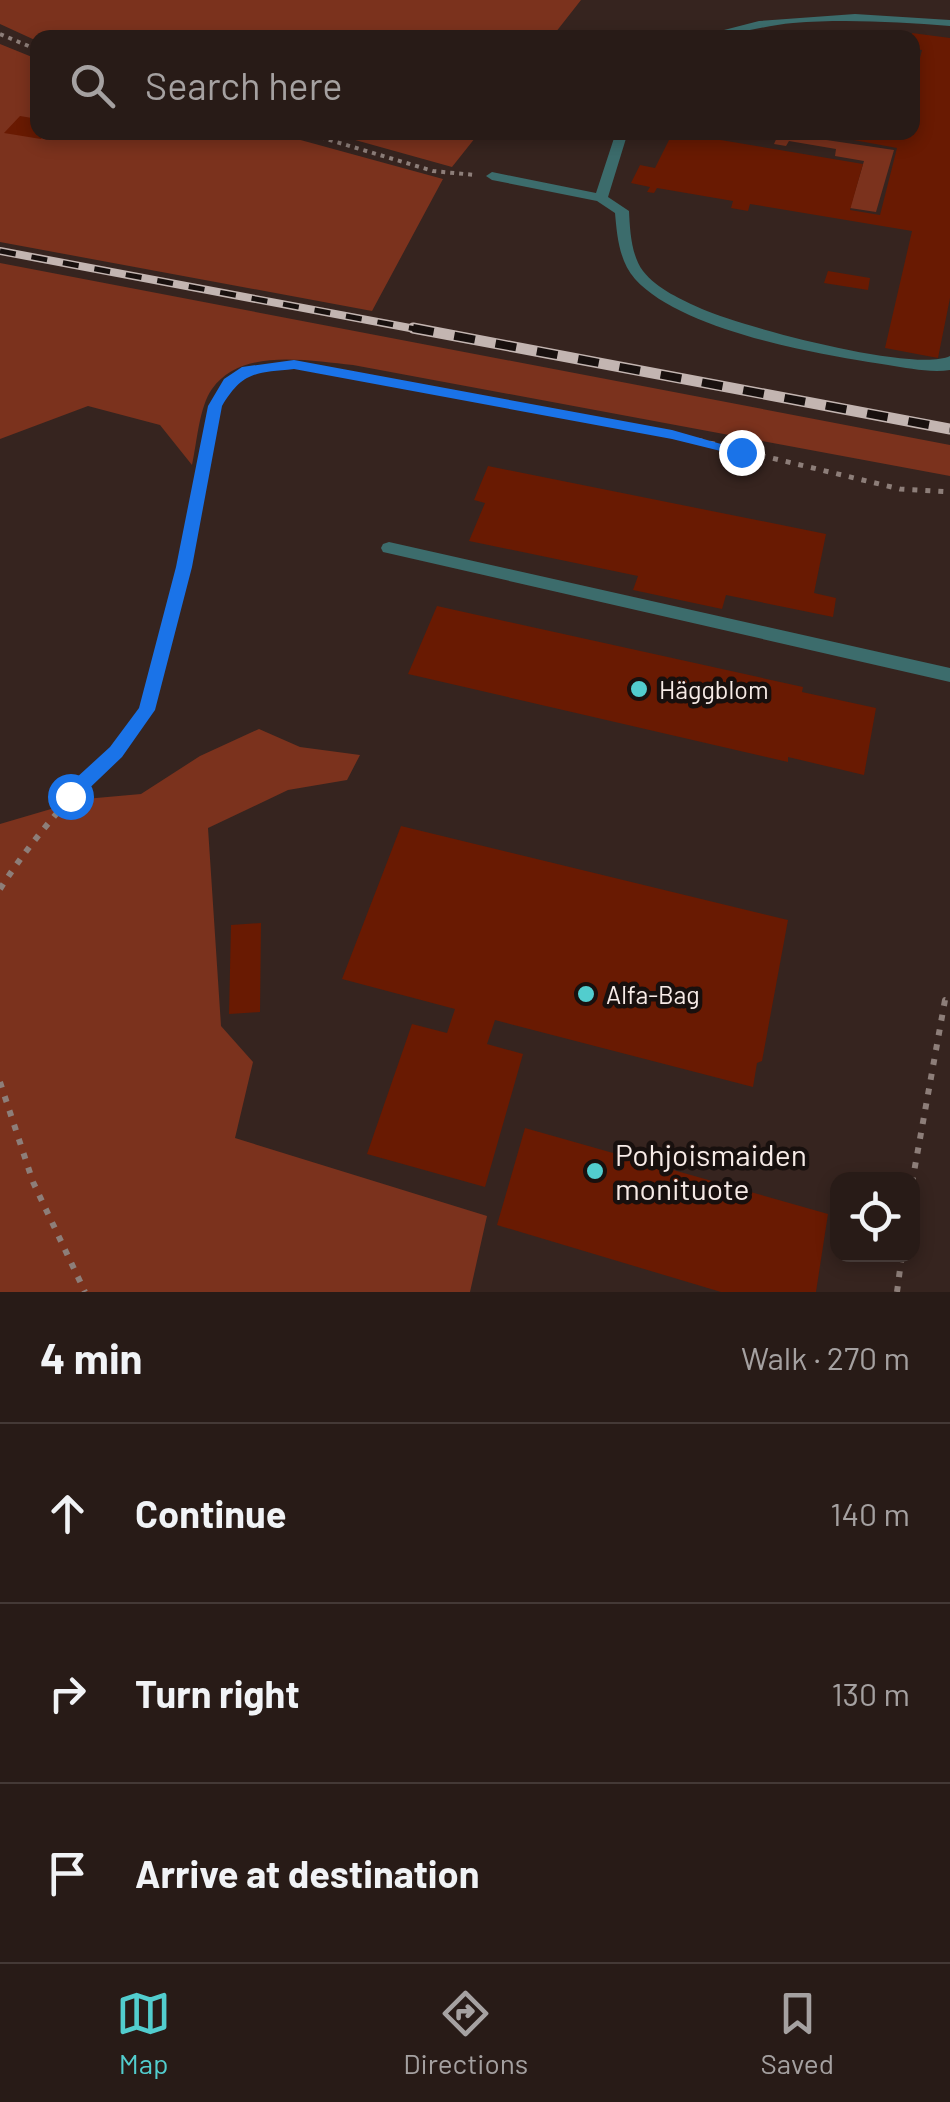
<!DOCTYPE html>
<html lang="en">
<head>
<meta charset="utf-8">
<style>
  :root { --surface:#281b17; --page:#342824; --text:#f1f3f6; --muted:#a5a1a1; --line:#443936; --accent:#52cdce }
  body { margin:0; font-family:Barlow,sans-serif; background:var(--page); color:var(--text) }
  .controls { position:absolute; right:30px; bottom:30px; display:grid; overflow:hidden; border-radius:20px; box-shadow:0 5px 15px #0003 }
  .controls button { width:90px; height:90px; display:grid; place-items:center; padding:0; border:0; border-bottom:2px solid var(--line); background:var(--surface); color:var(--text); font:50px sans-serif }
  .stop { position:absolute; width:30px; height:30px; margin:-22px; border:8px solid #1a73e8; border-radius:50%; background:#fff }
  .stop.end { background:#1a73e8; border-color:#fff; box-shadow:0 2px 10px #0008 }
  .list { margin:0; padding:0; list-style:none }
  h2 { display:flex; justify-content:space-between; align-items:center; height:130px; margin:0; padding:0 40px; font-size:42px }
  h2 small { font-size:32px; font-weight:400; color:var(--muted) }
  .list li { display:grid; grid-template-columns:65px 1fr auto; gap:30px; align-items:center; box-sizing:border-box; height:180px; padding:0 40px; border-top:2px solid var(--line) }
  .list b { display:block; font-size:38px; white-space:nowrap }
  .list em { font-size:32px; font-style:normal; color:var(--muted) }
  .icon { flex:none; width:55px; height:55px; fill:none; stroke:currentColor; stroke-width:2; stroke-linecap:round; stroke-linejoin:round }
  .map { position:relative; flex:none; width:950px; height:1292px; overflow:hidden }
  .search { position:absolute; background:var(--surface); box-shadow:0 5px 15px #0003; left:30px; right:30px; top:30px; height:110px; display:flex; align-items:center; gap:25px; box-sizing:border-box; padding:0 35px; border-radius:20px; color:var(--muted); font-size:38px }
  .sheet { height:670px; background:var(--surface) }
  nav { display:flex; justify-content:space-around; align-items:center; box-sizing:border-box; height:140px; border-top:2px solid var(--line); background:var(--surface); font-size:28px; color:var(--muted) }
  nav a { display:grid; justify-items:center; gap:5px }
  nav .on { color:var(--accent) }
  .map>svg:first-child { display:block }
  .green { fill:#7b321d }
  .building { fill:#691a02 }
  .lines { fill:none; stroke-linecap:round; stroke-linejoin:round }
  .path-far2 { stroke:#8d7e79; stroke-width:4; stroke-dasharray:4 5; stroke-linecap:butt }
  .path-far1 { stroke:#8d7e79; stroke-width:5; stroke-dasharray:5 8; stroke-linecap:butt }
  .path { stroke:#8d7e79; stroke-width:6; stroke-dasharray:6 9; stroke-linecap:butt }
  .lane { fill:#3c6c6c; fill-rule:evenodd }
  .rail-far1-casing { stroke:#c3b5b1; stroke-width:8 }
  .rail-casing { stroke:#c3b5b1; stroke-width:11 }
  .rail-far1 { stroke:#18100e; stroke-width:5; stroke-dasharray:16; stroke-linecap:butt }
  .rail { stroke:#18100e; stroke-width:8; stroke-dasharray:21; stroke-linecap:butt }
  .route { fill:#1a73e8 }
  .poi-dot { fill:#52cdce; stroke:#18100e; stroke-width:4 }
  .labels { text-anchor:middle; dominant-baseline:central; stroke-width:9; stroke-linejoin:round; paint-order:stroke }
  .poi-label { font-size:25px; fill:#f7ebe7; stroke:#18100e; text-anchor:start }
  .near-poi-label { font-size:30px; fill:#f7ebe7; stroke:#18100e; text-anchor:start }
</style>
</head>
<body>
<div class="map">
<svg width="950" height="1292" viewBox="0 0 950 1292">
  <rect width="100%" height="100%" fill="#36241f"/>
  <!-- green -->
  <path class="green" d="M0 0H581L552 37 38 38 37 41 0 24Z
    M0 44 37 59 38 132 275 133 443 179 372 311 0 242Z
    M330 133 479 132V133L452 167Z
    M779 133 894 150 876 212 850 208 864 161 835 156 836 149 789 141 786 146 774 144Z
    M0 263 950 445V476L353 365C309 361 242 347 212 389 199 407 197 443 192 465L160 425 88 406 0 439Z
    M259 729 300 747 360 755 347 780 288 790 208 828 221 1026 253 1062 235 1138 487 1216 470 1292H0V824L85 799 141 794 200 756Z"/>
  <!-- building -->
  <path class="building" d="M912 33 950 38V298L938 358 885 348 912 231 750 204 748 211 731 208 733 201 657 188 654 193 647 192 650 187 631 183 640 165 655 168 673 132 863 164 850 210 880 215 897 148 810 132H912V89L922 50 912 49Z
    M20 116 38 119V132H47L41 139 4 133Z
    M828 271 870 278 868 290 824 283Z
    M488 466 826 534 814 593 836 598 833 617 726 595 722 609 633 590 638 576 469 541 485 503 474 500Z
    M437 606 803 687 802 692 876 708 864 775 788 757V762L408 674Z
    M401 826 788 920 762 1061 757 1063 753 1087 495 1020 487 1044 523 1054 485 1187 367 1154 412 1024 447 1033 455 1009 342 979Z
    M261 923 260 1012 229 1014 231 925Z
    M525 1128 828 1214 816 1292H721L497 1225Z"/>
  <g class="lines">
    <!-- path-far2 -->
    <path class="path-far2" d="M0 34 38 50
      M303 132 433 171 475 175"/>
    <!-- path-far1 -->
    <path class="path-far1" d="M115 753 147 710 184 567 218 397C239 369 261 368 294 364L672 434 900 489 950 492"/>
    <!-- path -->
    <path class="path" d="M0 889C34 836 72 794 117 750
      M0 1082 33 1182 85 1292
      M912 1183 945 1000 950 1001
      M897 1292 902 1254"/>
    <!-- lane -->
    <path class="lane" d="M855 14 950 20V26C898 22 846 19 793 23 759 26 726 38 693 38L759 21Z
      M616 132H628L608 197 629 211C630 230 631 255 643 271 657 289 682 300 702 309 743 327 915 373 950 356V370C930 373 908 368 888 365 820 355 682 331 635 279 619 261 617 235 615 213L597 201 492 180 486 176 492 172 596 193Z
      M389 542 950 668V682L383 552 381 548 383 544Z"/>
    <defs>
      <path id="rail-far1" d="M0 251 426 331"/>
      <path id="rail" d="M413 328 950 429"/>
    </defs>
    <!-- rail-far1 casing -->
    <use href="#rail-far1" class="rail-far1-casing"/>
    <!-- rail casing -->
    <use href="#rail" class="rail-casing"/>
    <!-- rail-far1 -->
    <use href="#rail-far1" class="rail-far1"/>
    <!-- rail -->
    <use href="#rail" class="rail"/>
  </g>
  <!-- route -->
  <path class="route" d="M294 360 672 430 749 452 741 456 672 439 294 369C256 373 243 371 222 406L192 567 155 710 122 757 76 801H63V790L110 747 139 708 176 567 208 406 224 379 242 367Z"/>
  <!-- markers -->
  <g class="poi-dot">
    <circle cx="639" cy="689" r="10"/>
    <circle cx="586" cy="994" r="10"/>
    <circle cx="595" cy="1171" r="10"/>
  </g>
  <g class="labels">
    <!-- poi labels -->
    <g class="poi-label">
      <text x="659" y="689">Häggblom</text>
      <text x="606" y="994">Alfa-Bag</text>
    </g>
    <!-- near-poi labels -->
    <g class="near-poi-label">
      <text x="615" y="1154">Pohjoismaiden<tspan x="615" dy="34">monituote</tspan></text>
    </g>
  </g>
</svg>
<div class="controls">
<button><svg class="icon" aria-label="locate" viewBox="0 0 24 24"><circle cx="12" cy="12" r="6"/><path d="M12 2v4M12 18v4M2 12h4M18 12h4"/></svg></button>
</div>
<div class="stop" style="left:70px;top:796px"></div>
<div class="stop end" style="left:741px;top:452px"></div>
<div class="search"><svg class="icon" aria-label="search" viewBox="0 0 24 24"><circle cx="10" cy="10" r="6"/><path d="M15 15l6 6"/></svg>Search here</div>
</div>
<section class="sheet">
<h2>4 min<small>Walk · 270 m</small></h2>
<ul class="list">
<li><svg class="icon" aria-label="ahead" viewBox="0 0 24 24"><path d="M12 20V5M6 11l6-6 6 6"/></svg><div><b>Continue</b></div><em>140 m</em></li>
<li><svg class="icon" aria-label="right" viewBox="0 0 24 24"><path d="M7 20v-9h11M14 6l5 5-5 5"/></svg><div><b>Turn right</b></div><em>130 m</em></li>
<li><svg class="icon" aria-label="arrive" viewBox="0 0 24 24"><path d="M6 21V4h12l-3 4 3 4H6"/></svg><div><b>Arrive at destination</b></div></li>
</ul>
</section>
<nav>
<a class="on"><svg class="icon" aria-label="map" viewBox="0 0 24 24"><path d="M3 6l6-2 6 2 6-2v14l-6 2-6-2-6 2zM9 4v14M15 6v14"/></svg>Map</a>
<a><svg class="icon" aria-label="directions" viewBox="0 0 24 24"><path d="M12 3l9 9-9 9-9-9zM9 14v-3h6M13 9l2 2-2 2"/></svg>Directions</a>
<a><svg class="icon" aria-label="saved" viewBox="0 0 24 24"><path d="M7 4h10v16l-5-4-5 4z"/></svg>Saved</a>
</nav>
</body>
</html>
